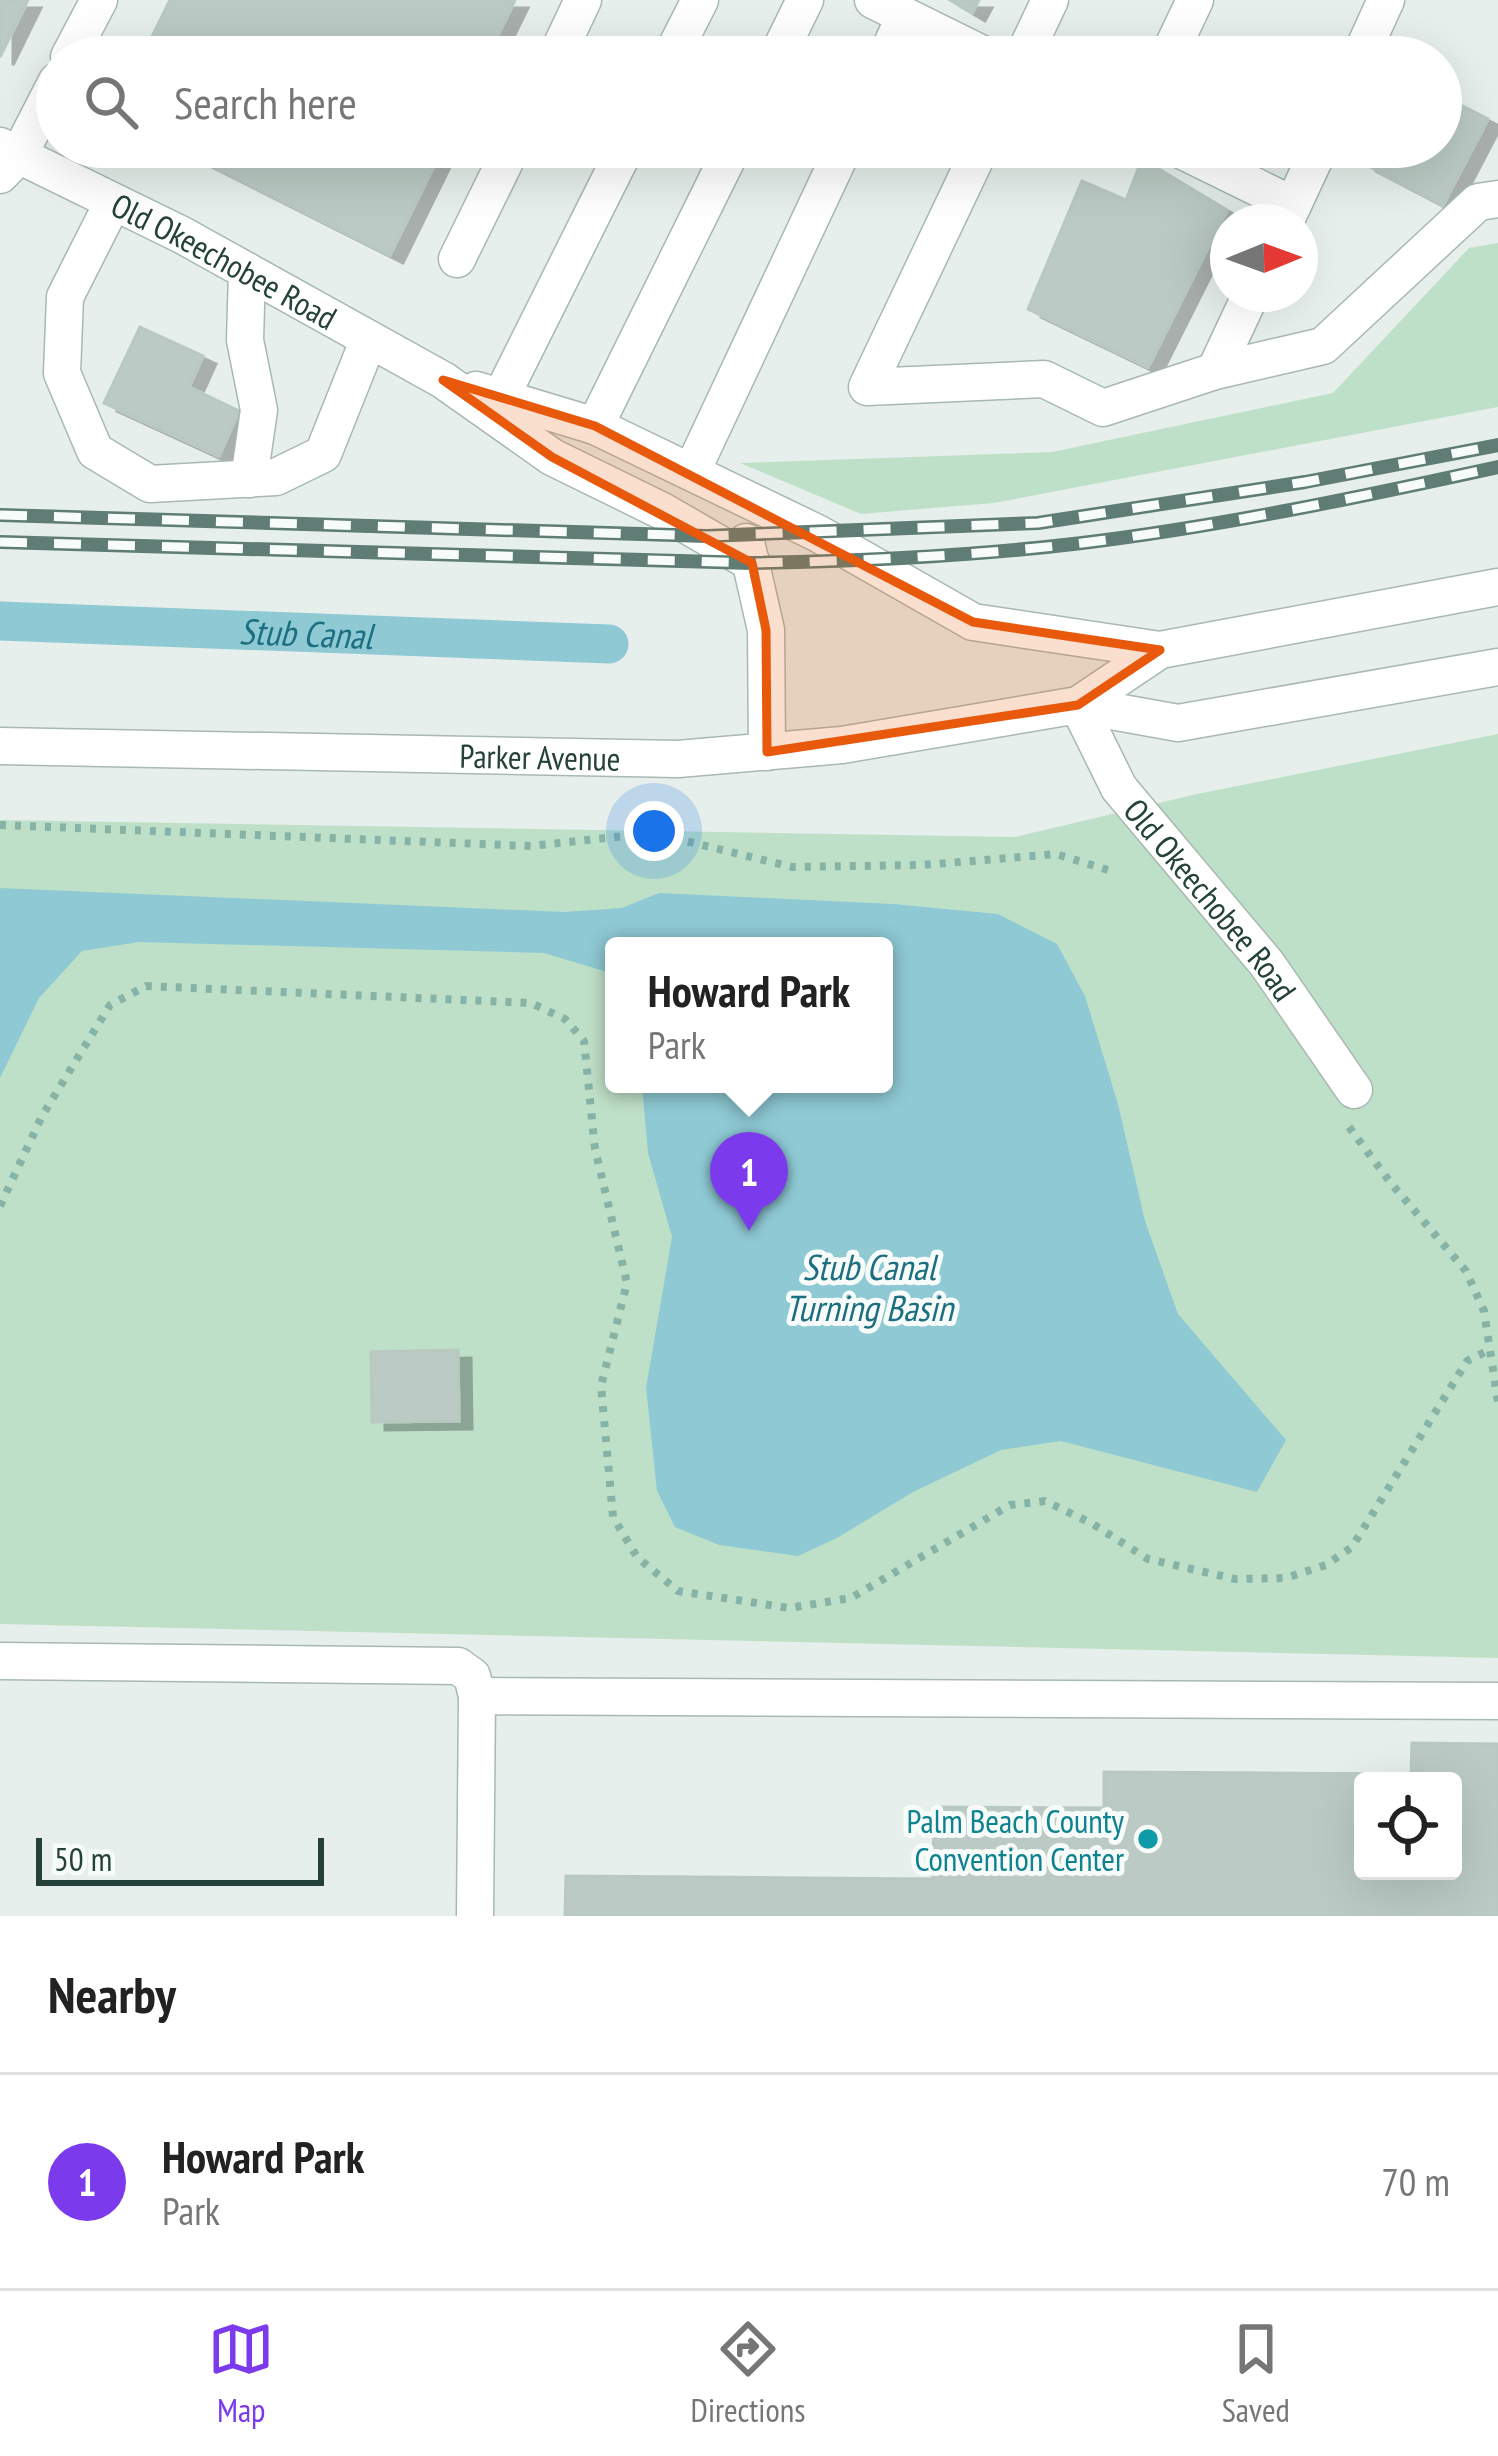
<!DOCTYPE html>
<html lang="en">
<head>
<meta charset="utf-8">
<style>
  :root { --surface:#fff; --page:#f2f2f2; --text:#222; --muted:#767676; --line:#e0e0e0; --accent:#7c3aed }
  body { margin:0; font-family:"PT Sans Narrow",sans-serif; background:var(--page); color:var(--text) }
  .controls { position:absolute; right:36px; bottom:36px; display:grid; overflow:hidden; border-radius:12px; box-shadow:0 12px 48px #0002 }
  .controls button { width:108px; height:108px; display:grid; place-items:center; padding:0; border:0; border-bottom:3px solid var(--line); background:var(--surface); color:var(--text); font:60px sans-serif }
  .compass { position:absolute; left:1210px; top:204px; width:108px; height:108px; border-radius:50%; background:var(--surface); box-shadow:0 12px 48px #0002; rotate:89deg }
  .scale { position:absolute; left:36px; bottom:30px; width:288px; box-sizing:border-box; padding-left:12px; border:6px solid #24423a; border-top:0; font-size:33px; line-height:42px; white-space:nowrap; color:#24423a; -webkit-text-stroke:9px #f7fbf9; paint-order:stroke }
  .you { position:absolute; left:654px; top:831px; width:42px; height:42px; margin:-30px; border:9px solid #fff; border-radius:50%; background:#1a73e8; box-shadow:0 0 0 18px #1a73e833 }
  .badge { display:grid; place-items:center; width:78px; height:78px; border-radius:50%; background:var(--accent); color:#fff; font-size:39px; font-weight:700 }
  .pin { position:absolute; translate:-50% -99px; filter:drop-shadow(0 3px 6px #0008) }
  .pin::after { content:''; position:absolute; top:63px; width:42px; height:36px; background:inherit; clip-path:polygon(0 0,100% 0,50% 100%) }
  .popup { position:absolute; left:605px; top:937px; width:288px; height:156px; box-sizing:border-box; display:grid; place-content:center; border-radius:12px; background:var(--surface); filter:drop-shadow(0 3px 9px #0005); font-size:39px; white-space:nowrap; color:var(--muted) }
  .popup b { font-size:45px; color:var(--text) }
  .popup::after { content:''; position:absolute; left:50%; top:100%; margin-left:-24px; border:24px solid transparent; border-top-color:var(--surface) }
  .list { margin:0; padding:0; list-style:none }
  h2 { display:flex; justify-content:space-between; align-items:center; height:156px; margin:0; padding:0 48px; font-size:51px }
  h2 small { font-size:39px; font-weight:400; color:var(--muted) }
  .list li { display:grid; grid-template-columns:78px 1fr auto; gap:36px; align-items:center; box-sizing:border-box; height:216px; padding:0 48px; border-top:3px solid var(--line) }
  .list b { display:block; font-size:45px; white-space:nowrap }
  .list p { margin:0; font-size:39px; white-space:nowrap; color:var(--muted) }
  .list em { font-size:39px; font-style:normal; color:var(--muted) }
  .icon { flex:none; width:66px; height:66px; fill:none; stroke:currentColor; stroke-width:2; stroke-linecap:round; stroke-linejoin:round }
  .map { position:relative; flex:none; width:1498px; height:1916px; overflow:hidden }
  .search { position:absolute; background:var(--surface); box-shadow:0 12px 48px #0002; left:36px; right:36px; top:36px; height:132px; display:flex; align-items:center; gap:30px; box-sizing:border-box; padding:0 42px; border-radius:66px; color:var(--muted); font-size:45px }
  .sheet { height:372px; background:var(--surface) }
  nav { display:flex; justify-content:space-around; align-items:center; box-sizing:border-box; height:168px; border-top:3px solid var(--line); background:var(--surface); font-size:33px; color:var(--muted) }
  nav a { display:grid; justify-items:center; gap:6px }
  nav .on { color:var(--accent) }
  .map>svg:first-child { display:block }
  .green { fill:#bfe0c8; fill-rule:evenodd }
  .water { fill:#8ec9d4 }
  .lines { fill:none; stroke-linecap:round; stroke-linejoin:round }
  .canal { stroke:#8ec9d4; stroke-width:39 }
  .building { fill:#bbcac4; stroke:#b8c9c2; stroke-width:3; fill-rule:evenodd; filter:url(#shadow) }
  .minor-casing { stroke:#a8b8b2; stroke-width:39 }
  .path { stroke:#86b3a5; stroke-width:8; stroke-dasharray:6 9; stroke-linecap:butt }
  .minor { stroke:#fff; stroke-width:36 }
  .rail-casing { stroke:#5f7d75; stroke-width:14 }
  .rail { stroke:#f7fbf9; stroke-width:9; stroke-dasharray:27; stroke-linecap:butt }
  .marked { fill:#e8590c; fill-opacity:0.2; stroke:#e8590c; stroke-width:9; stroke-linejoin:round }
  .culture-dot { fill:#0f9aa8; stroke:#f7fbf9; stroke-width:4.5 }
  .labels { text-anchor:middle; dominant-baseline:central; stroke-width:10; stroke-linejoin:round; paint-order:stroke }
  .street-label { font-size:33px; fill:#24423a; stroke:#f7fbf9 }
  .culture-label { font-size:33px; fill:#0d838f; stroke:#f7fbf9; text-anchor:end }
  .water-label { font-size:36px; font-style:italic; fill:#1c6f80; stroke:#f7fbf9 }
</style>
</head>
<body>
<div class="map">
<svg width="1498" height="1916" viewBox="0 0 1498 1916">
  <defs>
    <filter id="shadow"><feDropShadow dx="13" dy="8" stdDeviation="0" flood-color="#0004"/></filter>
  </defs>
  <rect width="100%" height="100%" fill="#e6efeb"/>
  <!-- green -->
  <path class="green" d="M1498 243V407L994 503 861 514 740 463 1052 452 1333 393 1469 248Z
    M1498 734V1658L0 1624V820L1015 837 1197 794ZM614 946H884V1084H614Z"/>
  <!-- water -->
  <path class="water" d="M0 888 564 912 622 908 659 893 893 904 998 914 1057 944 1085 996 1118 1104 1145 1221 1178 1314 1286 1440 1257 1492 1061 1441 1001 1450 913 1492 837 1538 798 1556 719 1545 675 1527 657 1491 646 1388 672 1237 648 1153 642 1084H884V946H614V974L544 953 139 942 82 951 39 998 0 1078Z"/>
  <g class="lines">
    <!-- canal -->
    <path class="canal" id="s1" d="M0 621 609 644"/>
  </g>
  <!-- building -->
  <path class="building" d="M0 0H28L0 57Z
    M170 0H515L487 57H142Z
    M950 0H979L972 13Z
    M1441 95 1488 119 1443 205 1363 163 1371 147H1441Z
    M175 147H443L390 255Z
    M1142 159 1227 210 1148 367 1028 309 1082 181 1126 200Z
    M140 327 203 356 189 387 239 411 219 456 104 403Z
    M458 1350 459 1421 372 1422 371 1352Z
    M1412 1743 1498 1744V1916H565L566 1876 933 1879 934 1807 1104 1808V1772L1411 1774ZM1363 1781H1453V1871H1363Z"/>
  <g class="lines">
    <defs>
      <g id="minor">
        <path d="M873 0 988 57"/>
        <path d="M69 57 99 0"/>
        <path d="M556 57 583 0"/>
        <path d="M671 57 700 0"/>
        <path d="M777 57 805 0"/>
        <path d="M886 57 905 16"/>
        <path d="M1023 57 1050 0"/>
        <path d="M1168 57 1195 0"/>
        <path d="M1360 57 1386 0"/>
        <path id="s2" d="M0 146 182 235 443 380 552 457 664 512 752 563"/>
        <path d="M981 147 867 387 1044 379 1103 408 1215 371 1251 294"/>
        <path d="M1175 147 1293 205 1285 222"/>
        <path d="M0 175 19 155 57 81"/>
        <path d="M113 202 65 297 62 373 95 451 150 484 276 477 323 454 369 339"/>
        <path d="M1293 205 1320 147"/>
        <path d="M457 259 512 147"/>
        <path d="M247 271 245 340 259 410 249 479"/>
        <path d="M1215 371 1323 346 1478 202 1498 199"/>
        <path d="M476 390 595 426 817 533 973 622 1160 650"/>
        <path d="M501 397 626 147"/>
        <path d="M595 426 733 147"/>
        <path d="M692 471 844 147"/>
        <path d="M746 542 766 630 767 752"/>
        <path id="s3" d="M1078 705 1119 788 1267 964 1354 1090"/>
        <path d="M1078 705 1160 650 1498 587"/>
        <path id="s4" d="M0 746 678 759 842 745 1078 705 1178 723 1498 667"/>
        <path d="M0 1661 458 1666 472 1676 477 1696"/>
        <path d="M475 1916 477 1696 1498 1701"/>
      </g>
    </defs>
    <!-- minor casing -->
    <use href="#minor" class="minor-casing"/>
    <!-- path -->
    <path class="path" d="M0 825 531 846 653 833 792 867 923 865 1056 854 1108 870
      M1349 1127 1390 1182 1466 1271 1484 1311 1498 1402
      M0 1206 42 1116 110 1005 146 986 531 1003 565 1019 584 1041 595 1149 627 1283 601 1386 613 1517 637 1557 678 1591 789 1608 851 1598 1010 1505 1045 1501 1091 1523 1148 1559 1235 1579 1286 1578 1326 1565 1352 1547 1467 1361 1489 1350"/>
    <!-- minor -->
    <use href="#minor" class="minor"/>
    <defs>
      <path id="rail" d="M0 515 707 536 1038 523 1305 482 1498 445
        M0 542 752 563C862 561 973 556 1082 543 1222 526 1360 497 1498 467"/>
    </defs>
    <!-- rail casing -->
    <use href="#rail" class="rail-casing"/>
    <!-- rail -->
    <use href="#rail" class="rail"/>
  </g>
  <!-- marked area -->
  <path class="marked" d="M443 380 595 426 973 622 1160 650 1078 705 767 752 766 630 752 563 552 457Z"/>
  <!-- markers -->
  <circle class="culture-dot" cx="1148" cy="1839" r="12"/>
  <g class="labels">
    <!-- street labels -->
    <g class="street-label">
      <text stroke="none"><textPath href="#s2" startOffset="252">Old Okeechobee Road</textPath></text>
      <text stroke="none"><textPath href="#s4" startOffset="540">Parker Avenue</textPath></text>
      <text stroke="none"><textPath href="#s3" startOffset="237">Old Okeechobee Road</textPath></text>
    </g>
    <!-- culture labels -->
    <g class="culture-label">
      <text x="1124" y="1820">Palm Beach County<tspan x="1124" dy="38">Convention Center</tspan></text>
    </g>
    <!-- water labels -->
    <g class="water-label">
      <text stroke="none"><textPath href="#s1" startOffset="306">Stub Canal</textPath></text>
      <text x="869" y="1266">Stub Canal<tspan x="869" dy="41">Turning Basin</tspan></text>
    </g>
  </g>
</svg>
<div class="controls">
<button><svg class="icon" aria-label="locate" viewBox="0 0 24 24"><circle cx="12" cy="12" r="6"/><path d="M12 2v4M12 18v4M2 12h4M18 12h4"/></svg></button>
</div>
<svg class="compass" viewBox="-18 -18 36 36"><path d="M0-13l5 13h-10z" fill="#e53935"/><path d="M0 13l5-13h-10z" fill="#767676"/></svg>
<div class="scale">50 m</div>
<div class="you"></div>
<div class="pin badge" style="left:749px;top:1231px">1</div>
<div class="popup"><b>Howard Park</b>Park</div>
<div class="search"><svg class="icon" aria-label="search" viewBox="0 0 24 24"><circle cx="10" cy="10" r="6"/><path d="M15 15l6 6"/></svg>Search here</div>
</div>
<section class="sheet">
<h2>Nearby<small></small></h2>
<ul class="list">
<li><span class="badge">1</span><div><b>Howard Park</b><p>Park</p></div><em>70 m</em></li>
</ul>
</section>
<nav>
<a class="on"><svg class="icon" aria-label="map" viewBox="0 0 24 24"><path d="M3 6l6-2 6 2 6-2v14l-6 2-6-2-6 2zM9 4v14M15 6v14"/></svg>Map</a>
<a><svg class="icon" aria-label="directions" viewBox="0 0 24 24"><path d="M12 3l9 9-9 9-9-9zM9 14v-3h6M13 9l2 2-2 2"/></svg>Directions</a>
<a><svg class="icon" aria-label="saved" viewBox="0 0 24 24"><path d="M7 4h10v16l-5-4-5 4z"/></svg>Saved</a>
</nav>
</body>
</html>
